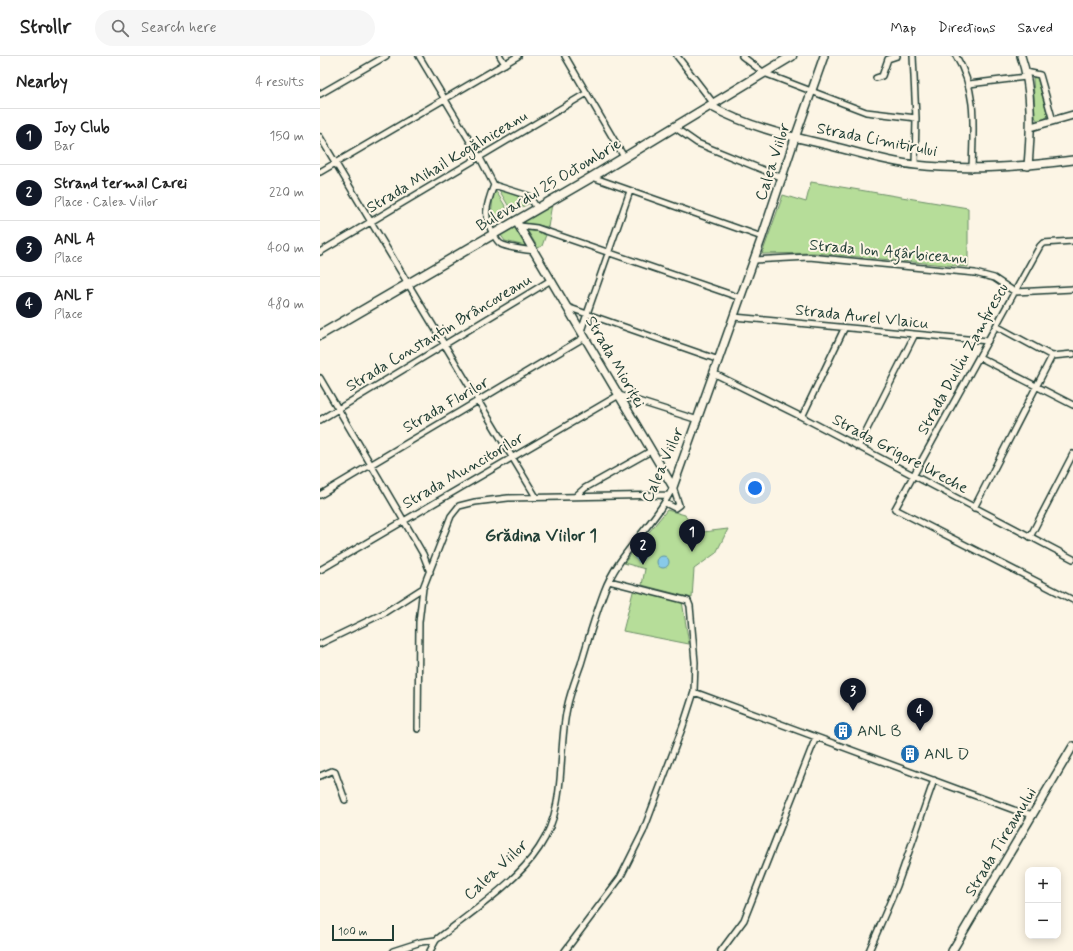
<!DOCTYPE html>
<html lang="en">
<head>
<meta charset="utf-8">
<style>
  :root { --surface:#fff; --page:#f6f6f6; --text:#222; --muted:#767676; --line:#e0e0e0; --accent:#111827 }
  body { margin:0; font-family:Mynerve,sans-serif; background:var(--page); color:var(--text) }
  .controls { position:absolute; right:12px; bottom:12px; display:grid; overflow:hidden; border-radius:8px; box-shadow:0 2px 10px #0003 }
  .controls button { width:36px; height:36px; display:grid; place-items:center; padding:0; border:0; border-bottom:1px solid var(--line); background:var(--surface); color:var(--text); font:20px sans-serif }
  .scale { position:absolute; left:12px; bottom:10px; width:62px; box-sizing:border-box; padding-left:4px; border:2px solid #1f3d34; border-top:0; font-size:11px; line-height:14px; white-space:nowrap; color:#1f3d34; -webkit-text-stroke:3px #fcf5e5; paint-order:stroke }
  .you { position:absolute; left:435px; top:432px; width:14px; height:14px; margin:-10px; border:3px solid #fff; border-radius:50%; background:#1a73e8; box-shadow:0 0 0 6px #1a73e833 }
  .badge { display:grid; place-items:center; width:26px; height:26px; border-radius:50%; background:var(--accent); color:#fff; font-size:13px; font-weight:700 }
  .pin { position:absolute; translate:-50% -33px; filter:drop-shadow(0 1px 2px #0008) }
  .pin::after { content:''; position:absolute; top:21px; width:14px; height:12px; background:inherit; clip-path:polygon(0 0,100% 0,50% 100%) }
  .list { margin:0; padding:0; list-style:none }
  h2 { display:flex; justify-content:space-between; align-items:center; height:52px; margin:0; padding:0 16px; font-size:17px }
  h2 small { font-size:13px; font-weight:400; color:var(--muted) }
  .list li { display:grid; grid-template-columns:26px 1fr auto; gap:12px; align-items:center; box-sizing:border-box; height:56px; padding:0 16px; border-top:1px solid var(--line) }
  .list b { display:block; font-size:15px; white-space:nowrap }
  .list p { margin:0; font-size:13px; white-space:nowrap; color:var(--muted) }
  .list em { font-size:13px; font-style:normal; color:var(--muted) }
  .icon { flex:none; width:22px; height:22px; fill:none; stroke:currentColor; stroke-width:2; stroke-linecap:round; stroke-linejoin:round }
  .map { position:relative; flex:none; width:753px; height:895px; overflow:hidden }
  header { display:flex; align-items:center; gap:24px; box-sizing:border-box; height:56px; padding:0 20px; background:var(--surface); border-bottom:1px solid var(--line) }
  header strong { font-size:19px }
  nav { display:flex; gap:22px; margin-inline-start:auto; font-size:14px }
  .search { width:280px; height:36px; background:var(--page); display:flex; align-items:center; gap:10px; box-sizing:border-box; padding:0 14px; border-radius:22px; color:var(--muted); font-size:15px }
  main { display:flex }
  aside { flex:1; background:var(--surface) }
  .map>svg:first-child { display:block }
  .green { fill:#b6dd99; stroke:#6a8d66 }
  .water { fill:#88cae9; stroke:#5e92a1 }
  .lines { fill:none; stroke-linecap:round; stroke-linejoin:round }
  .street-casing { stroke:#1f3d34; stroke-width:8 }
  .secondary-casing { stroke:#1f3d34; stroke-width:10 }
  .primary-casing { stroke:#1f3d34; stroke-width:11 }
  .street { stroke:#fcf5e5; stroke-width:5 }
  .secondary { stroke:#fcf5e5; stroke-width:7 }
  .primary { stroke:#fcf5e5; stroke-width:8 }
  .labels { text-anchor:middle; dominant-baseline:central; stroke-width:4; stroke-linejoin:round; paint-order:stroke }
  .street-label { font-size:16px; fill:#1f3d34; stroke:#fcf5e5 }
  .poi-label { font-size:16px; fill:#1f3d34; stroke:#fcf5e5; text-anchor:start }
  .neighbourhood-label { font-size:17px; font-weight:bold; fill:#1f3d34; stroke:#fcf5e5 }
</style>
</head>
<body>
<header>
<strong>Strollr</strong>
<div class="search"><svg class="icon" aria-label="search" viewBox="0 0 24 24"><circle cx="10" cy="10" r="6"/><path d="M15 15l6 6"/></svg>Search here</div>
<nav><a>Map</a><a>Directions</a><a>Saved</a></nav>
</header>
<main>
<aside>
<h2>Nearby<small>4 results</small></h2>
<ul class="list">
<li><span class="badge">1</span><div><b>Joy Club</b><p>Bar</p></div><em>150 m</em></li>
<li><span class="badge">2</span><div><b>Strand termal Carei</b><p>Place · Calea Viilor</p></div><em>220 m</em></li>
<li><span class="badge">3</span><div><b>ANL A</b><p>Place</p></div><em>400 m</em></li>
<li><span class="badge">4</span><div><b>ANL F</b><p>Place</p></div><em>480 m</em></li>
</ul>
</aside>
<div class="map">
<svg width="753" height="895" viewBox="0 0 753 895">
  <rect width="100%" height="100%" fill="#fcf5e5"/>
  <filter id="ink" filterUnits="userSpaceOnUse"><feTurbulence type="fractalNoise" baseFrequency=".025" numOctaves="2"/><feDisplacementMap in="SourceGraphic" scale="8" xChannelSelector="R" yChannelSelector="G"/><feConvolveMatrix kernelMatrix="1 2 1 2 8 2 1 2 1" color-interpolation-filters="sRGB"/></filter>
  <g filter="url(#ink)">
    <!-- green -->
    <path class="green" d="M717 21 728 60 723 64 718 65 715 61 713 22Z
      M491 126 648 152V211L495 197 442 198 463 139 486 146Z
      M174 132 190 158 170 169Z
      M178 132 212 146 192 156Z
      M232 148 228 171 204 167 203 164Z
      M197 168 209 191 185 185 180 178Z
      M206 172 227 176 222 190 218 192Z
      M347 454 365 459 375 477 408 473 396 497 374 513 372 542 322 529 325 513 304 507Z
      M314 532 362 545 369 588 303 575Z"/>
    <!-- water -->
    <path class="water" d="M324 490 330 495 320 507 314 501Z
      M337 506a6 6 0 1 1 12 0a6 6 0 1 1-12 0Z"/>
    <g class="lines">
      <defs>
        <path id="street" d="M99 0 160 102 174 129
          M180 0 185 8
          M245 0 304 101
          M357 0 394 48
          M422 0 444 17 546 56 596 62
          M593 0 596 62 595 109
          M636 0C658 36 653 73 652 113
          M706 16 720 19 733 65
          M556 22 562 20 568 3 577 0
          M649 28 706 21
          M0 38 66 0
          M354 71 377 87 463 122
          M0 81 216 441
          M0 116 198 0
          M272 121 442 181
          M174 129C166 150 162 161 175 181 177 184 179 188 183 189 193 193 204 193 214 195
          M174 129 209 140 217 152
          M200 170 217 172 421 242
          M753 185 723 187 720 190 575 453 753 544
          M0 196 267 37
          M434 204 489 201 655 217 674 222 695 236
          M695 236 753 233
          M247 251 399 304
          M414 261 668 285
          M676 270 732 300 753 298
          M261 275 310 135
          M659 301 753 349
          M393 317 482 361 753 503
          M0 322 84 465 103 498 110 516
          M482 361 524 273
          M0 364 231 224
          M538 391 594 280
          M0 439 265 281
          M257 439 265 432 331 395
          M345 447 355 452 359 449 353 431
          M654 452 732 300
          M710 481 753 398
          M0 514 299 339 378 364
          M0 588 64 557 103 532 131 460 139 450 155 446 188 442 349 439
          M374 636 694 754 713 759
          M98 673 99 566 103 532
          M0 720 12 715 15 716 25 744
          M73 895 101 886 116 884
          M110 895 116 884C149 858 197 826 219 792 248 749 237 699 247 652 250 637 256 622 261 608 268 584 275 560 284 536 298 497 335 469 353 431
          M245 895 300 822 323 776 363 670 374 636 375 606 370 550 368 545 289 525
          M401 895 424 864 496 681
          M549 895 577 830 614 724"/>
        <path id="secondary" d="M701 0C713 35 711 74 708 110
          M390 50C426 70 468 80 508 89 537 96 567 106 596 109 649 115 701 111 753 104
          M711 71 753 59
          M196 165 353 431
          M353 431 442 181 475 82 504 0
          M632 895 753 690"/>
        <path id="primary" d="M0 279 272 121 472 0"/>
      </defs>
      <!-- street casing -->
      <use href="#street" class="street-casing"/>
      <!-- secondary casing -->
      <use href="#secondary" class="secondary-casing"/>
      <!-- primary casing -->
      <use href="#primary" class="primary-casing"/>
      <!-- street -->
      <use href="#street" class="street"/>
      <!-- secondary -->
      <use href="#secondary" class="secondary"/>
      <!-- primary -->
      <use href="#primary" class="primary"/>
    </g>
  </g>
  <!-- icons -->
  <defs>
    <symbol id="building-disc" viewBox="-11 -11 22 22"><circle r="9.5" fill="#1f6fb2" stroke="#fcf5e5"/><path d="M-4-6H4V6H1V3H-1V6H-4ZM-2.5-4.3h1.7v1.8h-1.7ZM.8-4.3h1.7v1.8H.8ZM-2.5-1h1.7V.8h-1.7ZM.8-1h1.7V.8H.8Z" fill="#fff"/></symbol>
  </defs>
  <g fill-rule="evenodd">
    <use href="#building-disc" x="512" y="664" width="22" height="22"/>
    <use href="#building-disc" x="579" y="687" width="22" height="22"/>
  </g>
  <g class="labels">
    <!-- street labels -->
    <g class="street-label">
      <text transform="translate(557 84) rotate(11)">Strada Cimitirului</text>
      <text transform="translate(127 106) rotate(-31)">Strada Mihail Kogălniceanu</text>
      <text transform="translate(453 106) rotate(-72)">Calea Viilor</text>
      <text transform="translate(229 129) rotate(-31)">Bulevardul 25 Octombrie</text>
      <text transform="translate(568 196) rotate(5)">Strada Ion Agârbiceanu</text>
      <text transform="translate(542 261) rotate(6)">Strada Aurel Vlaicu</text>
      <text transform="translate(119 277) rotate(-31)">Strada Constantin Brâncoveanu</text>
      <text transform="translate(643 303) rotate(-61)">Strada Duiliu Zamfirescu</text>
      <text transform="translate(295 306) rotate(60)">Strada Mioriței</text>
      <text transform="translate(126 349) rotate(-30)">Strada Florilor</text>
      <text transform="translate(580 398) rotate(28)">Strada Grigore Ureche</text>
      <text transform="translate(343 409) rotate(-66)">Calea Viilor</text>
      <text transform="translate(143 415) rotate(-30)">Strada Muncitorilor</text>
      <text transform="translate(681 786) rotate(-59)">Strada Tireamului</text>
      <text transform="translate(176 814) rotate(-43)">Calea Viilor</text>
    </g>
    <!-- poi labels -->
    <g class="poi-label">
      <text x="537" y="675">ANL B</text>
      <text x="604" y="698">ANL D</text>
    </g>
    <!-- neighbourhood labels -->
    <g class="neighbourhood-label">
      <text x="221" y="480">Grădina Viilor 1</text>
    </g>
  </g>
</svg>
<div class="controls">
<button>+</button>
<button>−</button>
</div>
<div class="scale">100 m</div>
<div class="you"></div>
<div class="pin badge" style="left:372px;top:496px">1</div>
<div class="pin badge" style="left:323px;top:509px">2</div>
<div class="pin badge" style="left:533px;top:655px">3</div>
<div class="pin badge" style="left:600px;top:675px">4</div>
</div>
</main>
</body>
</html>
